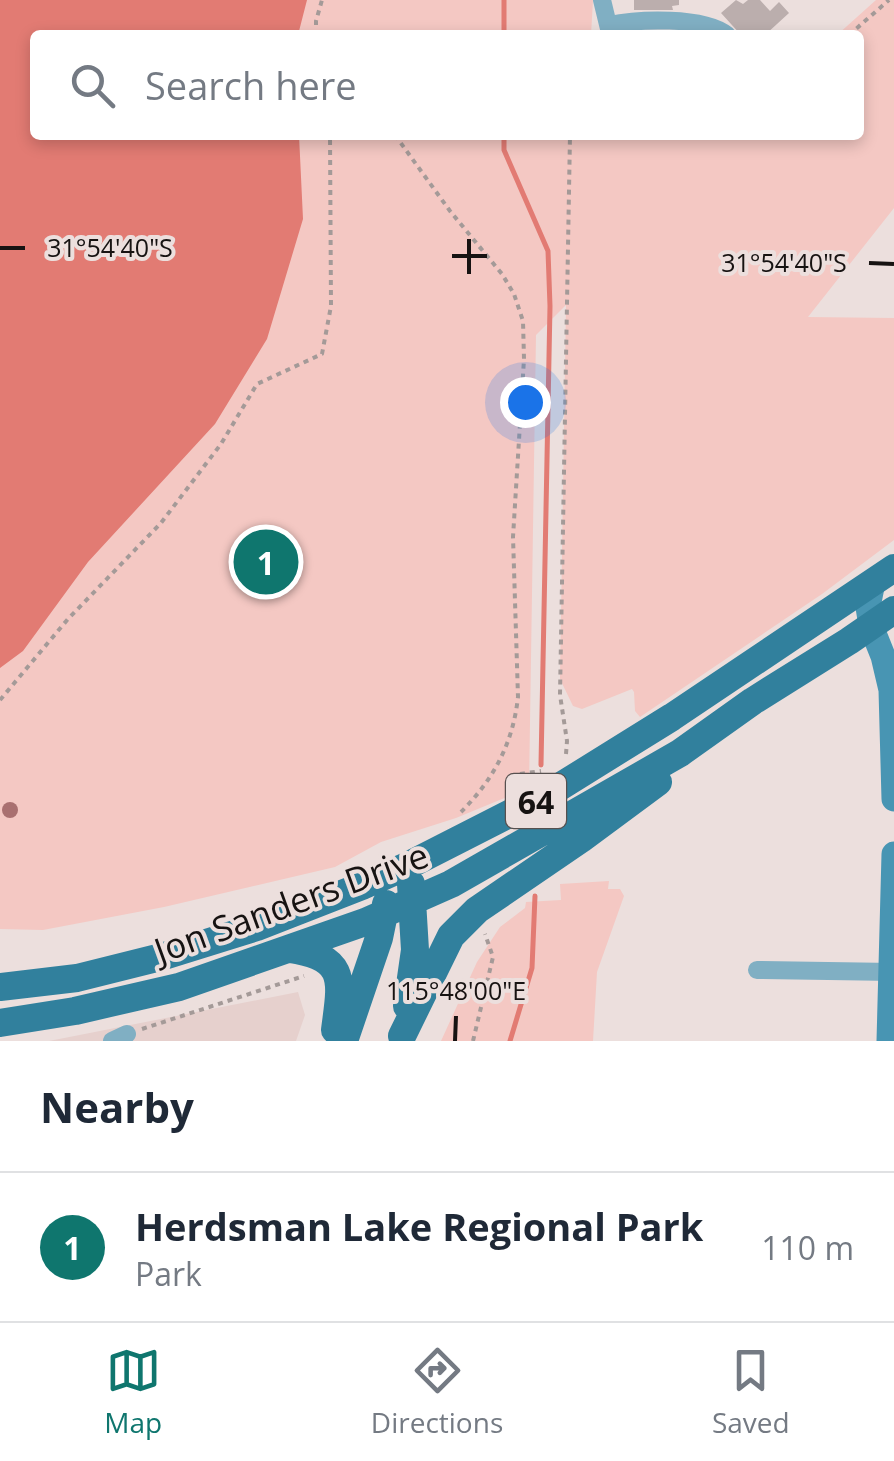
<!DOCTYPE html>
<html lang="en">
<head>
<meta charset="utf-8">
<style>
  :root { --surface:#fff; --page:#f2f2f3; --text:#1f2937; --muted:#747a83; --line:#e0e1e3; --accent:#0f766e }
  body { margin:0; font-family:"Open Sans",sans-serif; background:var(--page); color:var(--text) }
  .you { position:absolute; left:525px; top:402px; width:35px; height:35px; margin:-25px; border:8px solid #fff; border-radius:50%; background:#1a73e8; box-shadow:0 0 0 15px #1a73e833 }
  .badge { display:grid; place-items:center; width:65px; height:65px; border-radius:50%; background:var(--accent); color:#fff; font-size:32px; font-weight:700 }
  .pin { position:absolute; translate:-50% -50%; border:5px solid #fff; box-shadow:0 2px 10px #0006 }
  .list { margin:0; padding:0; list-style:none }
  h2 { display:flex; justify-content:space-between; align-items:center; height:130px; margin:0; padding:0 40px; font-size:42px }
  h2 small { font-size:32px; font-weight:400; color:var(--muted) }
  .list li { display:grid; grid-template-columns:65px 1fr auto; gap:30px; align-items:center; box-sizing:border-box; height:150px; padding:0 40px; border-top:2px solid var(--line) }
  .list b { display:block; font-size:38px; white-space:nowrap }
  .list p { margin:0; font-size:32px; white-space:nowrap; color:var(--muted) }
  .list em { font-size:32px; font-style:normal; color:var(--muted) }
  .icon { flex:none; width:55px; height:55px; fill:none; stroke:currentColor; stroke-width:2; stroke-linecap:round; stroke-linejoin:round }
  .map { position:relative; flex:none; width:894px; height:1041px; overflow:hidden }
  .search { position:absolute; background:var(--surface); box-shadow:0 5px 15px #0003; left:30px; right:30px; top:30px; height:110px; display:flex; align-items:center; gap:25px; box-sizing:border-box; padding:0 35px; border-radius:10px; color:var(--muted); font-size:38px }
  .sheet { height:280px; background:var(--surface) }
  nav { display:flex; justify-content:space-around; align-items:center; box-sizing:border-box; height:140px; border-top:2px solid var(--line); background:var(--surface); font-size:28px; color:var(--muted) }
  nav a { display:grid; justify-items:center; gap:5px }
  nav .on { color:var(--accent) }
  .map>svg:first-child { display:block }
  .built { fill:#e6d0cd }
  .green { fill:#f4c8c3 }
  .water { fill:#e27b73 }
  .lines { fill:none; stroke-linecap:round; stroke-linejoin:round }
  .stream { stroke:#e27b73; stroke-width:5 }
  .building { fill:#bbaead }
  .path { stroke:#a49a98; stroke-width:4; stroke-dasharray:5 5; stroke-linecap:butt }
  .street { stroke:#80afc3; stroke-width:18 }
  .secondary { stroke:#4895b3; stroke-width:25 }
  .primary { stroke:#31809d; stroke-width:28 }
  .tree { fill:#a97070 }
  .ticks { fill:none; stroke:#171312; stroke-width:4 }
  .labels { text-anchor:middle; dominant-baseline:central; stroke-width:8; stroke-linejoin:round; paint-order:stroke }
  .shield { fill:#ecdfdd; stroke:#57504f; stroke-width:2.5 }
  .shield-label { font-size:32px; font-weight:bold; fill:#171312 }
  .street-label { font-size:35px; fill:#171312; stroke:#ecdfdd }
  .ticks-label { font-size:25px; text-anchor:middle; fill:#171312; stroke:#ecdfdd; stroke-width:8; stroke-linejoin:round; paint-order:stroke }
</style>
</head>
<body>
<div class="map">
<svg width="894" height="1041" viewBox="0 0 894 1041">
  <rect width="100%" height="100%" fill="#ecdfdd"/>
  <!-- built -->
  <path class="built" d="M298 992 305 1015 296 1041H49Z"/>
  <!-- green -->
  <path class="green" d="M0 0H593L591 35H35V135H859V35H837L876 0H894V208L808 317 894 318V540L822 594 640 717 635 711 634 692 632 689 582 709 573 706 560 679 566 305 536 335 529 788 456 818 381 842 335 867 164 907 43 930 0 929Z
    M609 881 608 889H620L624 896 597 972 593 1041H441L477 962 500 927 525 908 526 902 561 900 560 884Z"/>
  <!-- water -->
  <path class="water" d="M0 0H307L298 35H35V135H299L303 219 267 339 215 424 88 562 23 651 0 668Z"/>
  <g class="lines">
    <!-- stream -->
    <path class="stream" d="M504 35V0
      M504 135V150L548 251 550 306 541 765
      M510 1041 532 968 535 896"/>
  </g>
  <!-- building -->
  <path class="building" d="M634 0H679V5L672 6 673 10H634Z
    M736 0 743 4 748 0H760L770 11 779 2 789 13 765 35H741L721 13Z"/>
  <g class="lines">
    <!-- path -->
    <path class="path" d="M316 35V21L322 0
      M849 35 889 0
      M395 135 450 211 502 274 514 294 523 321 524 359 513 537 518 697C513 743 494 779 461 812
      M0 700 68 619 161 523 221 444 257 384 322 354 331 306 330 135
      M566 754 567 741 560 695 570 135
      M520 774 541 771
      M142 1029 304 976
      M473 1041 493 957 485 934"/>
    <!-- street -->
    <path class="street" d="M602 0 610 33
      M609 25C638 19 703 16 727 35
      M757 970 894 972
      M112 1041 127 1034"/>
    <!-- secondary -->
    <path class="secondary" d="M873 582 868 607 871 626 883 656 891 690 894 799
      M889 1041 894 854"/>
    <!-- primary -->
    <path class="primary" d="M290 949C349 958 341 982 335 1030
      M0 987 77 978 161 957 257 927 362 886 409 865 548 794 672 717 894 568
      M407 1006 415 950 411 884
      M0 1023 75 1011 179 987 365 922 451 884 680 753 753 701 849 641 894 610
      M402 1036 451 936 477 910 581 839 658 782
      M344 1041 379 938 386 904"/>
  </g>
  <!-- trees -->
  <circle class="tree" cx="10" cy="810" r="8"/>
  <!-- ticks -->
  <path class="ticks" d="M0 248H25M452 256H487M869 263 894 264M469 274V239M455 1041 456 1016"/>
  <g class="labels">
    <!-- shield labels -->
    <rect class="shield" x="506" y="774" width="60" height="54" rx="8"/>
    <g class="shield-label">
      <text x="536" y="801">64</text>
    </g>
    <!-- street labels -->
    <g class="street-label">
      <text transform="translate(291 902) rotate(-20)">Jon Sanders Drive</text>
    </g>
  </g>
  <g class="ticks-label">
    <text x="110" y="257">31°54'40"S</text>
    <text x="784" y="272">31°54'40"S</text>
    <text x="456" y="1000">115°48'00"E</text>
  </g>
</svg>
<div class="you"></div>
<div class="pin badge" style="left:266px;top:562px">1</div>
<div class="search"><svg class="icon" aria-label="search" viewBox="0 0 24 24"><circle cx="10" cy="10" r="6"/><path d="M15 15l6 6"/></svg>Search here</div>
</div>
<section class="sheet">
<h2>Nearby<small></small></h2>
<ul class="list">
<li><span class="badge">1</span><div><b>Herdsman Lake Regional Park</b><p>Park</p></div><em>110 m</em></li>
</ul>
</section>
<nav>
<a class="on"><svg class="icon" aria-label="map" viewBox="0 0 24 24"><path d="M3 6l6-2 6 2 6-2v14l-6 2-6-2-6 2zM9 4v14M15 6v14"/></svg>Map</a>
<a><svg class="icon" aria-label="directions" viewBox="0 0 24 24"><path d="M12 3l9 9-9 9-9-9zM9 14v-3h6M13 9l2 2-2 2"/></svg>Directions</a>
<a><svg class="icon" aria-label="saved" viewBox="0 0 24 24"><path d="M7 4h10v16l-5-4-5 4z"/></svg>Saved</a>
</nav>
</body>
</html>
